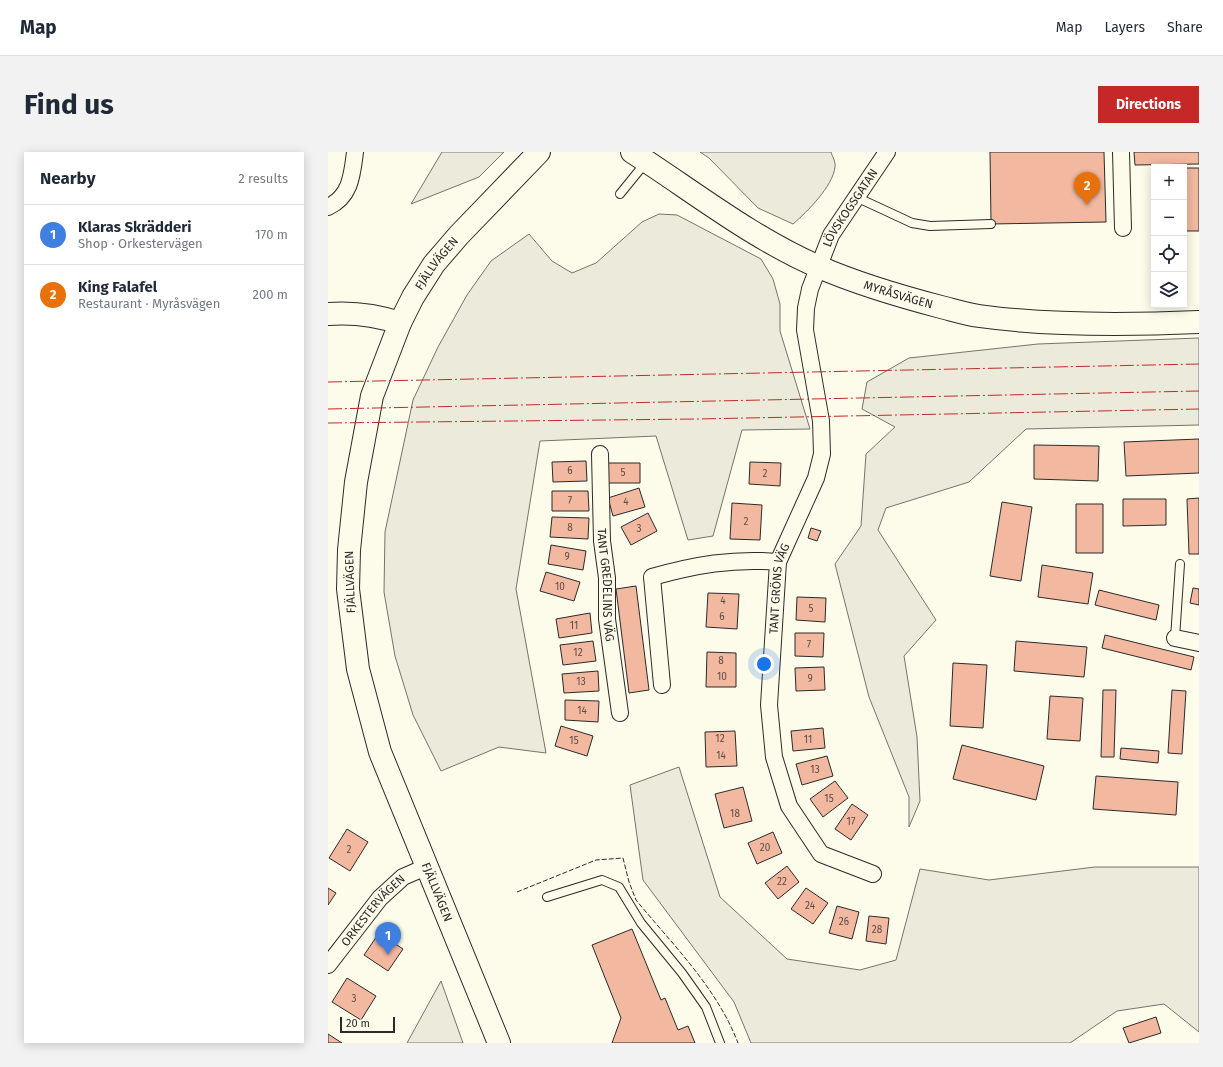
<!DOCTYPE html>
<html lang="en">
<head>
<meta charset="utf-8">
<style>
  :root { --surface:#fff; --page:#f2f2f3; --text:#1f2937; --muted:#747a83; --line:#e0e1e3; --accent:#c62828 }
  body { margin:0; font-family:"Fira Sans",sans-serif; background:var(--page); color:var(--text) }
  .controls { position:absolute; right:12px; top:12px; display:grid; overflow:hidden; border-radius:0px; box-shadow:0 2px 10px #0003 }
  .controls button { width:36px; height:36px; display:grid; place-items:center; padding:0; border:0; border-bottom:1px solid var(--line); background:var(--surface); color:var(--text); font:20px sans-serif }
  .scale { position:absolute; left:12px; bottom:10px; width:55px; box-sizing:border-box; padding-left:4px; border:2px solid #2b2b2b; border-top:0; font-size:11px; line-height:14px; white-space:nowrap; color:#2b2b2b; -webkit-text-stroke:3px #fdfbea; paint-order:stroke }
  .you { position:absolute; left:436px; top:512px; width:14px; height:14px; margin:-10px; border:3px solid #fff; border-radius:50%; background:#1a73e8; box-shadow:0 0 0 6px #1a73e833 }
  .badge { display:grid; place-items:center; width:26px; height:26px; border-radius:50%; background:var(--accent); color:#fff; font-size:13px; font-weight:700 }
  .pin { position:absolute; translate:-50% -33px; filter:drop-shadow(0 1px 2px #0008) }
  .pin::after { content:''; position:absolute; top:21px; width:14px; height:12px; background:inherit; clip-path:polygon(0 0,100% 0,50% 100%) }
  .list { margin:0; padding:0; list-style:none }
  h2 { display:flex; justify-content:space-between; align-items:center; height:52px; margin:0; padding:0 16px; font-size:17px }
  h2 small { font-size:13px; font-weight:400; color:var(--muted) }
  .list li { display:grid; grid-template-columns:26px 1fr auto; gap:12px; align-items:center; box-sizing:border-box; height:60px; padding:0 16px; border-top:1px solid var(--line) }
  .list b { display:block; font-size:15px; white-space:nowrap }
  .list p { margin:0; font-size:13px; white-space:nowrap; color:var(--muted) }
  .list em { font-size:13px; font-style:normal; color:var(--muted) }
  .icon { flex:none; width:22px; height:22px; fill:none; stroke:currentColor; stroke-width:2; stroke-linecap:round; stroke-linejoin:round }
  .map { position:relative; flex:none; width:871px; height:891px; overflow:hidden; border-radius:0px }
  header { display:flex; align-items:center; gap:24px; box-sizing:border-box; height:56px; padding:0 20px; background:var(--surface); border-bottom:1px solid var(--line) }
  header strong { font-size:19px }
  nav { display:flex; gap:22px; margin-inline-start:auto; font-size:14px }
  .intro { display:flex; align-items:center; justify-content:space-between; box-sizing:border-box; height:96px; padding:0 24px }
  h1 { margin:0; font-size:28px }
  .button { padding:10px 18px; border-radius:0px; background:var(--accent); color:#fff; font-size:14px; font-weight:700 }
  main { display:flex; gap:24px; padding:0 24px }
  aside { flex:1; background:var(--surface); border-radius:0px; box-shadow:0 2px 10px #0003 }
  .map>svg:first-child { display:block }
  .green { fill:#ecebdb; stroke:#74746e }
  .building { fill:#f2b8a0; stroke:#2b2b2b }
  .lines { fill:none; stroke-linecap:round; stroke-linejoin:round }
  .lane-casing { stroke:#2b2b2b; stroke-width:10 }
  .street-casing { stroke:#2b2b2b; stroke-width:18 }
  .secondary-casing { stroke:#2b2b2b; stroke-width:24 }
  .lane { stroke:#fdfbea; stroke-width:8 }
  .street { stroke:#fdfbea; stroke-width:16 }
  .secondary { stroke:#fdfbea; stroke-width:22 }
  .fence { stroke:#2b2b2b; stroke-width:1; stroke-dasharray:5 2; stroke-linecap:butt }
  .power { stroke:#c62828; stroke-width:1; stroke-dasharray:14 3 2 3; stroke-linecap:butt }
  .labels { text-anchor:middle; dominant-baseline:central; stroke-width:3; stroke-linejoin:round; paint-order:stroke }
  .number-label { font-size:10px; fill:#5d4e48 }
  .street-label { font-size:12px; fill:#2b2b2b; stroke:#fdfbea }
</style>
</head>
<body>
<header>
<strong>Map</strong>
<nav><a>Map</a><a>Layers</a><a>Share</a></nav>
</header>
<div class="intro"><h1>Find us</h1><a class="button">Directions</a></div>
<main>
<aside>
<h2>Nearby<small>2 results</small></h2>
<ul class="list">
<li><span class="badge" style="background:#3f7fe0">1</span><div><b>Klaras Skrädderi</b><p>Shop · Orkestervägen</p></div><em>170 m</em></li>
<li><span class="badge" style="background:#e8710a">2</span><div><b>King Falafel</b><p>Restaurant · Myråsvägen</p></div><em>200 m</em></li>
</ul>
</aside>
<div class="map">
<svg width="871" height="891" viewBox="0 0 871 891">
  <rect width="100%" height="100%" fill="#fdfbea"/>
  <!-- green -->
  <path class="green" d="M114 0H176L151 25 83 52Z
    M372 0H503C504 4 508 10 507 15 505 34 479 60 465 72L430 56 381 6Z
    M331 62 349 63 433 107 445 127 452 152V179L482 277 414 278 385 384 360 388 328 284 212 289 188 437 218 601 171 595 113 619 85 563 67 504 56 440 57 380 85 248 110 195 139 143 163 109 201 82 224 109 244 121 268 111 314 70Z
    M871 186V273L698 277 641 330 558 356 550 378 608 468 576 504 589 585 592 649 581 675V645L541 545 507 412 533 374 538 302 567 275 534 257 539 230 581 206 710 192Z
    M351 615 392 745 459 807 532 818 568 808 592 717 661 728 767 715H871V880L836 852 789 859 742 891H423L406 850 315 728 302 633Z
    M113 829 135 891H79Z"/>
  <!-- building -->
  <path class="building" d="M662 0H776L778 70 663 72Z
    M806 0H871V12L807 13Z
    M856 16H871V79H856Z
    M871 287V321L798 324 796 290Z
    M706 293 771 294 770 329 706 327Z
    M258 309 259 329 225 330 224 310Z
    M422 310 453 311 452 334 421 332Z
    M278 311H312V331H278Z
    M311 336 317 355 285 364 280 346Z
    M224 339H260L261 359H224Z
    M871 346V402H861L859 347Z
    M795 347H838V373L795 374Z
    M674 350 704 355 693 429 662 424Z
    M404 351 434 353 432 388 402 387Z
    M748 352H775V401H748Z
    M320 361 329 379 303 393 293 375Z
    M224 365 261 366 260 387 222 385Z
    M483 376 493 379 489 389 480 386Z
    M223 393 258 399 255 418 220 412Z
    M714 413 765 421 760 452 710 445Z
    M218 420 252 430 246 449 212 439Z
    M308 434 321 538 301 541 288 437Z
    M865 436 871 437V453L862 451Z
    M771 438 831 453 828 468 767 453Z
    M380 441 411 442 409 477 378 475Z
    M469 445 498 446 497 470 468 468Z
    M262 461 264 481 231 486 228 467Z
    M467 481H496L495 505 467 504Z
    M777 483 866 505 863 518 774 496Z
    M265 489 268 509 235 513 232 493Z
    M688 489 759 495 756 525 686 519Z
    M379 500 408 501V535H378Z
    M625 511 659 513 655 576 622 574Z
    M496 515 497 538 468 539 467 516Z
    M270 519 271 539 236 541 234 522Z
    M775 538H788L786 605H773Z
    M844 538 858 539 854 602 840 601Z
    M722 544 755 546 752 589 719 587Z
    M237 548 271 549 270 570 237 568Z
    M233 574 265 584 259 604 227 594Z
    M495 576 497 596 465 599 463 579Z
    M407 579 409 614 378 615 377 580Z
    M634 593 716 614 708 648 625 627Z
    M793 596 831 599 830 611 792 607Z
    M499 604 505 624 474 633 468 612Z
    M768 624 850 630 848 663 765 657Z
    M507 629 520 646 495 665 482 647Z
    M415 635 424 669 396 676 387 642Z
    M524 652 540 663 523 688 507 677Z
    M19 677 40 690 22 719 1 706Z
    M445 680 454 701 429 712 420 691Z
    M459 714 471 730 450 747 437 731Z
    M0 736 8 741 0 753Z
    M478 736 500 751 485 772 463 757Z
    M509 754 531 760 524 787 501 781Z
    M541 764 561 766 558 792 538 789Z
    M304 777 333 848 337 846 350 878 360 874 367 891H284L293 866 264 793Z
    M51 781 75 797 60 819 36 803Z
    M19 826 48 844 33 868 4 850Z
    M828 865 833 881 801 891 795 876Z
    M0 882 14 891H0Z"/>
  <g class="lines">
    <defs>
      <path id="lane" d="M292 42 318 10
        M528 45 584 71 602 74 663 72
        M847 486 852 412
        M219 745 274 728 291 735 313 771 354 821 378 855 392 891"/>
      <g id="street">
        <path d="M793 0 795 76"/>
        <path d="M0 55C23 44 24 23 27 0"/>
        <path id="s1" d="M272 302 274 389 279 426V467L292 561"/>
        <path d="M847 486 871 491"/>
        <path d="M334 533 324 425C367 413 405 406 450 410"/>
        <path id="s2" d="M545 722 493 702 461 654 446 605 441 553 450 410 488 326 494 302 493 269 477 178 478 156 482 137 503 83 559 0"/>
        <path id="s3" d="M0 813 52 746 75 725 98 715"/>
      </g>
      <g id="secondary">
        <path id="s4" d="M304 0C365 39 424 86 491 115 530 132 571 144 613 155 625 158 638 162 651 164 722 174 800 173 871 170"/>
        <path d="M0 162C26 160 48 163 72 171"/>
        <path id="s5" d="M171 891 52 600 30 517 20 437 21 398 28 330 44 244 72 171 85 145 106 112 131 83 211 0"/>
      </g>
    </defs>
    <!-- lane casing -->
    <use href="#lane" class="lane-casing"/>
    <!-- street casing -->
    <use href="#street" class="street-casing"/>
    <!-- secondary casing -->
    <use href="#secondary" class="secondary-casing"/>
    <!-- lane -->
    <use href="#lane" class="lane"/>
    <!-- street -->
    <use href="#street" class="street"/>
    <!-- secondary -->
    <use href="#secondary" class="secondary"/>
    <!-- fence -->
    <path class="fence" d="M189 740 268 708 295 706 301 730 308 748C345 793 389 836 410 891"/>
    <!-- power -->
    <path class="power" d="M0 230 871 212
      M0 257 871 239
      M0 271 369 267 871 257"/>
  </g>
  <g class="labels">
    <!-- number labels -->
    <g class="number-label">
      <text x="242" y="319">6</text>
      <text x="295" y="321">5</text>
      <text x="437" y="322">2</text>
      <text x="242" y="349">7</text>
      <text x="298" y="350">4</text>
      <text x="418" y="370">2</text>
      <text x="242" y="376">8</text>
      <text x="311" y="377">3</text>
      <text x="239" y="405">9</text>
      <text x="232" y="435">10</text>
      <text x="395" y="449">4</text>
      <text x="483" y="457">5</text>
      <text x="394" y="465">6</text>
      <text x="246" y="474">11</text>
      <text x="481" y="493">7</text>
      <text x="250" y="501">12</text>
      <text x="393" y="509">8</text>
      <text x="394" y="525">10</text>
      <text x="482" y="527">9</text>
      <text x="253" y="530">13</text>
      <text x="254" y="559">14</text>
      <text x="392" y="587">12</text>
      <text x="480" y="588">11</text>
      <text x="246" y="589">15</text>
      <text x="393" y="604">14</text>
      <text x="487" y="618">13</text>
      <text x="501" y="647">15</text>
      <text x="407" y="662">18</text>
      <text x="523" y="670">17</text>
      <text x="437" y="696">20</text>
      <text x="21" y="698">2</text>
      <text x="454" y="730">22</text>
      <text x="482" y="754">24</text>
      <text x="516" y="770">26</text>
      <text x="549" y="778">28</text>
      <text x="26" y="847">3</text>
    </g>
    <!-- street labels -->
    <g class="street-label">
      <text stroke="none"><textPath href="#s2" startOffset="735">LÖVSKOGSGATAN</textPath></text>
      <text stroke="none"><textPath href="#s5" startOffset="824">FJÄLLVÄGEN</textPath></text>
      <text stroke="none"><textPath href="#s4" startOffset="304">MYRÅSVÄGEN</textPath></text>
      <text transform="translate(22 430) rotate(-92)">FJÄLLVÄGEN</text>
      <text stroke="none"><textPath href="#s1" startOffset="131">TANT GREDELINS VÄG</textPath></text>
      <text stroke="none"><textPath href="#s2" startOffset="334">TANT GRÖNS VÄG</textPath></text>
      <text transform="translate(109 740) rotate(68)">FJÄLLVÄGEN</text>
      <text stroke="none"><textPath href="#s3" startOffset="71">ORKESTERVÄGEN</textPath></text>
    </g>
  </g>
</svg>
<div class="controls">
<button>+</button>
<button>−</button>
<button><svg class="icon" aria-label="locate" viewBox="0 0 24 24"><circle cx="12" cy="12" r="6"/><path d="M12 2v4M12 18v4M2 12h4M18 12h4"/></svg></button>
<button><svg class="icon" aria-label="layers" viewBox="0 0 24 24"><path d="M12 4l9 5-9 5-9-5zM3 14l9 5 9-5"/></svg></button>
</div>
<div class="scale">20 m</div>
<div class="you"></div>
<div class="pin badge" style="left:60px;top:803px;background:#3f7fe0">1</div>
<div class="pin badge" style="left:759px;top:53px;background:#e8710a">2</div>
</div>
</main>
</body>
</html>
